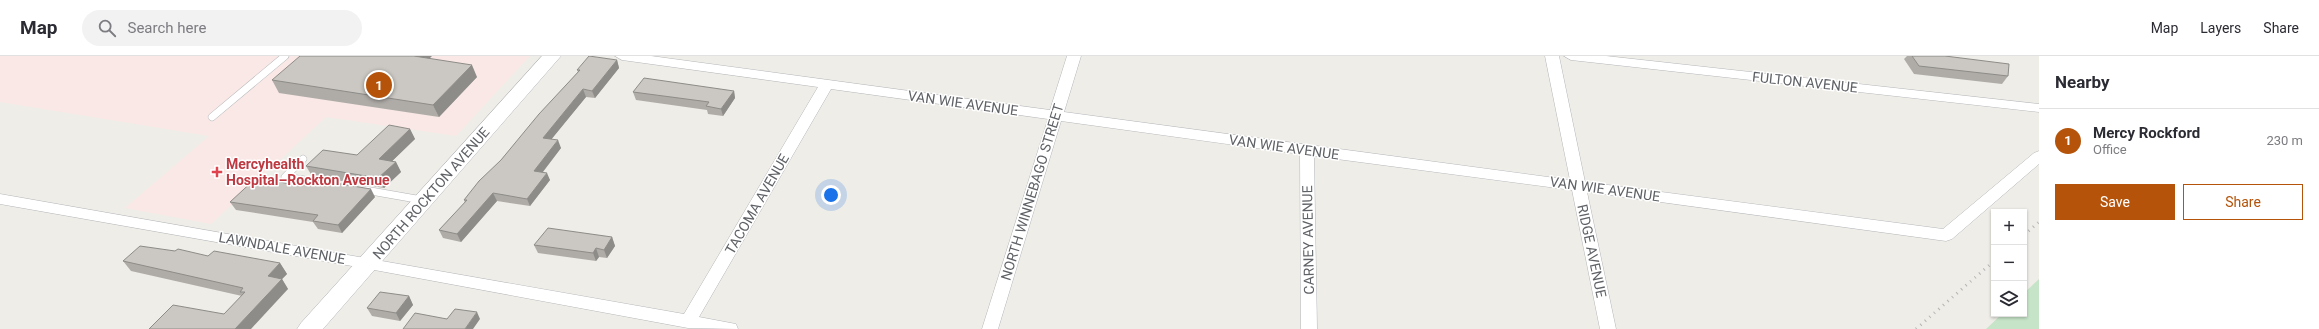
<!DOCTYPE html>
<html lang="en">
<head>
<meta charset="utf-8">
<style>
  :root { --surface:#fff; --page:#f2f2f3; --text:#2b2b33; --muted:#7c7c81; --line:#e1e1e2; --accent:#b45309 }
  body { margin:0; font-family:Roboto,sans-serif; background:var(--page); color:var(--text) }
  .controls { position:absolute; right:12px; bottom:12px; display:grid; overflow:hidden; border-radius:0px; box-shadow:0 1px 3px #0004 }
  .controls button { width:36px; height:36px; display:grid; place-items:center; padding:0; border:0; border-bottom:1px solid var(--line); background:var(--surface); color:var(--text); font:20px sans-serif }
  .you { position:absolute; left:831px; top:139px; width:14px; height:14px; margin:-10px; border:3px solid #fff; border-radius:50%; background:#1a73e8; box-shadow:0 0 0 6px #1a73e833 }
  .badge { display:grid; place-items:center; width:26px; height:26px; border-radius:50%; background:var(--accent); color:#fff; font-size:13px; font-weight:700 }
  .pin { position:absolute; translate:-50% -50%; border:2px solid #fff; box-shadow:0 1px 4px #0006 }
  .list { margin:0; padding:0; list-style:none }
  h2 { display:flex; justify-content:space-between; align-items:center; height:52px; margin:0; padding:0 16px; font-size:17px }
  h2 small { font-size:13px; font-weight:400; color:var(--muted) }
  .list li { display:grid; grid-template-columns:26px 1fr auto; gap:12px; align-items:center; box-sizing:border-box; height:64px; padding:0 16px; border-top:1px solid var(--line) }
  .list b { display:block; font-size:15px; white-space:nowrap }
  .list p { margin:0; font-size:13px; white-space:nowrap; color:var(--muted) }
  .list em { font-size:13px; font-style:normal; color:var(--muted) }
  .actions { display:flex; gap:8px; padding:12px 16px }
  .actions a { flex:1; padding:9px 0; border:1px solid var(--accent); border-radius:0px; text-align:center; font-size:14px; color:var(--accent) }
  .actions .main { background:var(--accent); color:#fff }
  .icon { flex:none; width:22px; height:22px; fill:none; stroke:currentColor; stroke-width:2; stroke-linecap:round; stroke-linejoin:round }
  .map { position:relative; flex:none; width:2039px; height:273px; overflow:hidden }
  header { display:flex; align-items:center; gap:24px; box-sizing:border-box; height:56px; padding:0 20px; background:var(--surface); border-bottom:1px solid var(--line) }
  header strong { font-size:19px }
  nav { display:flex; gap:22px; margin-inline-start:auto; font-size:14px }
  .search { width:280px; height:36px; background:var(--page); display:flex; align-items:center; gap:10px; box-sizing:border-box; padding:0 14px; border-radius:22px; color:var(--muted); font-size:15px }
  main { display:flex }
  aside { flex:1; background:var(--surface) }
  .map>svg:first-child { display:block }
  .medical { fill:#f9e8e5 }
  .green { fill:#c6e4c7 }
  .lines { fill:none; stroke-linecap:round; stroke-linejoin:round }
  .lane-casing { stroke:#b4b6ba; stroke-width:8 }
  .street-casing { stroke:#b4b6ba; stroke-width:1 }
  .secondary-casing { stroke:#b3b5ba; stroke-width:1 }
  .lane { stroke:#fff; stroke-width:7 }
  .street { fill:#fff; fill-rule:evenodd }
  .secondary { fill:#fff; fill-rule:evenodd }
  .rail { stroke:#b4b5b5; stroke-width:3; stroke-dasharray:1 5; stroke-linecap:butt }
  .wall { fill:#afaca8 }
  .shaded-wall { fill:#8e8c88 }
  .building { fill:#cbc8c3; stroke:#8e8c88 }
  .health-dot { fill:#e0444e; stroke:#fff; stroke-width:1.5 }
  .labels { text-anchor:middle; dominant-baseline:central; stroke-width:3; stroke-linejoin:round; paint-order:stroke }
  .street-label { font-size:14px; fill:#5e6165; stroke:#fff }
  .health-label { font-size:14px; font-weight:bold; fill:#be3a42; stroke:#fff; text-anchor:start }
</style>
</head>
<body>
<header>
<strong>Map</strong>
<div class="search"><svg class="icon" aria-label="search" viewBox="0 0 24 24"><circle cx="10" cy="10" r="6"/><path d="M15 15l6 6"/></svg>Search here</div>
<nav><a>Map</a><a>Layers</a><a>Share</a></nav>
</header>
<main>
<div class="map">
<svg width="2039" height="273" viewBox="0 0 2039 273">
  <rect width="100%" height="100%" fill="#efede7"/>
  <!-- medical -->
  <path class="medical" d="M0 0H530L456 80 326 61 211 168 125 152 209 80 0 46Z"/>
  <!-- green -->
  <path class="green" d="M2039 223V273H1986L2002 258H2024V237Z"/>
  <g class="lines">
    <defs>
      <path id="lane" d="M212 61 285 0
        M303 103 285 121 305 124
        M365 134 422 144"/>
      <path id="street" d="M615 0H651L1050 54 1067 0H1081L1064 56 1570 124 1545 0H1559L1585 126 1943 173 2034 97 2039 95V108L1952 183 1946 185 1587 136 1616 273H1600L1572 134 1314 100 1317 273H1301L1300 98 1061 65 998 273H982L1048 63 831 33 699 261 736 268 738 273 688 272 369 213 0 148V138L684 258 818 31 622 4Z
        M1564 0H1606L2039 48V56L1571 4Z"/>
      <path id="secondary" d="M542 0H561L323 273H297L301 267Z"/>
    </defs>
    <!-- lane casing -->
    <use href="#lane" class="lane-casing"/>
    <!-- street casing -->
    <use href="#street" class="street-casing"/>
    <!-- secondary casing -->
    <use href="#secondary" class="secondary-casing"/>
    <!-- lane -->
    <use href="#lane" class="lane"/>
    <!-- street -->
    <use href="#street" class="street"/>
    <!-- secondary -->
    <use href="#secondary" class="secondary"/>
    <!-- rail -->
    <path class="rail" d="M2024 179 2039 166
      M1916 273 1994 205"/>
  </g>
  <!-- wall -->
  <path class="wall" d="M1907 0H1945L2008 20 2002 28 1914 18 1904 3Z
    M429 2 477 21 439 61 279 37 272 24Z
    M617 4 619 12 595 42 586 41 551 83 561 92 543 116 550 124 530 150 497 145 461 186 443 182 439 174 465 147 464 144 501 104 578 16 577 14Z
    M734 35 735 42 723 60 708 58 707 54 636 44 633 36Z
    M410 73 415 83 392 105 396 106 401 116 384 132 312 120 306 110 357 99Z
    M375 141 342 177 318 173 313 166 236 154 230 146Z
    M612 181 615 190 607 202 599 201 596 205 538 197 534 189Z
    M123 205 280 207 287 218 282 223 288 233 224 258 242 240 131 215Z
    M409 240 413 249 400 265 372 260 367 252Z"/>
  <!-- shaded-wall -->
  <path class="shaded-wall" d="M413 0H432L419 13Z
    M617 4 619 12 595 42 592 35Z
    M472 9 477 21 439 61 433 49Z
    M583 33 586 41 546 90 543 82Z
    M734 35 735 42 723 60 721 53Z
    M410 73 415 83 384 113 379 103Z
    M558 84 561 92 538 122 534 115Z
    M396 106 401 116 384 132 378 122Z
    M547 117 550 124 530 150 527 143Z
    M371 133 375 141 342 177 338 169Z
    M493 137 497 145 461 186 457 178Z
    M612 181 615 190 607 202 604 194Z
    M596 192 599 201 596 205 593 197Z
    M280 207 287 218 282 223 288 233 251 273H235L268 220Z
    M409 240 413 249 400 265 396 257Z
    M477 256 480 263 473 273H465Z"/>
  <!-- building -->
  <path class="building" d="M300 0H414L472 9 433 49 272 24Z
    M589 0 617 4 592 35 583 33 543 82 558 84 534 115 547 117 527 143 493 137 457 178 439 174 467 144H464L479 125 501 104 539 58 580 14H577Z
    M1912 0H1945L2009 8 2008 20 1919 10Z
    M644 22 734 35 721 53 706 50 709 46 633 36Z
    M389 69 410 73 379 103 396 106 378 122 306 110 323 94 357 99Z
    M298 121 371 133 338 169 313 165 318 159 230 146 256 122 291 128Z
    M548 172 612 181 604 194 596 192 593 197 534 189Z
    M140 190 175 195 178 193 208 200 214 195 280 207 268 220 282 223 235 273H149L173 249 224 258 245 236H240L243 232 123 205Z
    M380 236 409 240 396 257 367 252Z
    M455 253 477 256 465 273H403L415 257 447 263Z"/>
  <!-- markers -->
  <path class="health-dot" d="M215 110h4v4h4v4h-4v4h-4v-4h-4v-4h4z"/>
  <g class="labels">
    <!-- street labels -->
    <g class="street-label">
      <text transform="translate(1805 26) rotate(6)">FULTON AVENUE</text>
      <text transform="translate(963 47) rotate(8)">VAN WIE AVENUE</text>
      <text transform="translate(1284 91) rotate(8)">VAN WIE AVENUE</text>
      <text transform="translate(1605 133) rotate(8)">VAN WIE AVENUE</text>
      <text transform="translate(1032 136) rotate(-73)">NORTH WINNEBAGO STREET</text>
      <text transform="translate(431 137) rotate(-49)">NORTH ROCKTON AVENUE</text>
      <text transform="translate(757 148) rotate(-60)">TACOMA AVENUE</text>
      <text transform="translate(1308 184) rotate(-91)">CARNEY AVENUE</text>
      <text transform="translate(282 192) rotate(10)">LAWNDALE AVENUE</text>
      <text transform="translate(1592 195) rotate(78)">RIDGE AVENUE</text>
    </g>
    <!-- health labels -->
    <g class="health-label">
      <text x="226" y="108">Mercyhealth<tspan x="226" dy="16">Hospital–Rockton Avenue</tspan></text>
    </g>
  </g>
</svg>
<div class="controls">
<button>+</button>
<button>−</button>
<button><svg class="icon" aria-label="layers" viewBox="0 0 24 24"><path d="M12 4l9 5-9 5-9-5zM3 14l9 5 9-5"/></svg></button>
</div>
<div class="you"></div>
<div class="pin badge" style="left:379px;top:29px">1</div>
</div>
<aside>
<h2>Nearby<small></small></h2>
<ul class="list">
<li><span class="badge">1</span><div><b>Mercy Rockford</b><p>Office</p></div><em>230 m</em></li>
</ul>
<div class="actions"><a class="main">Save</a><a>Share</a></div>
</aside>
</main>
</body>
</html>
